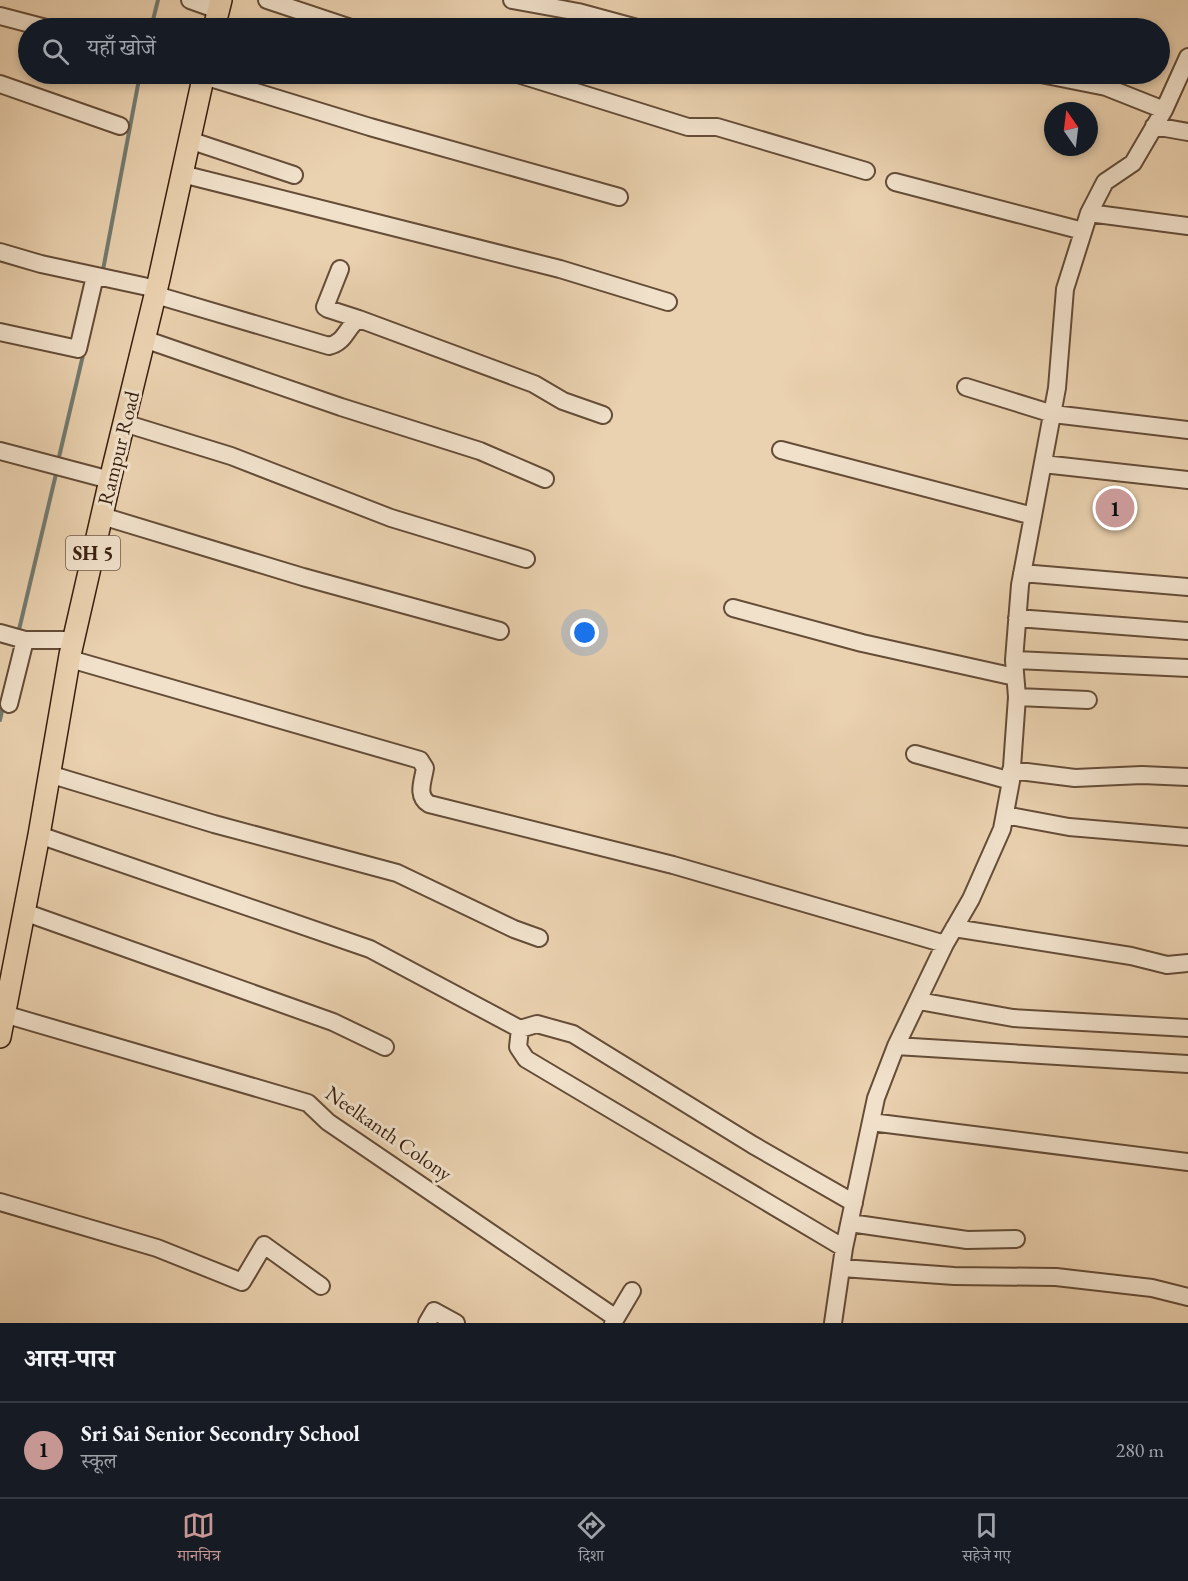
<!DOCTYPE html>
<html lang="hi">
<head>
<meta charset="utf-8">
<style>
  :root { --surface:#171b24; --page:#242831; --text:#f1f3f6; --muted:#9ea1a6; --line:#363941; --accent:#c59692 }
  body { margin:0; font-family:"EB Garamond","Noto Serif Devanagari",serif; background:var(--page); color:var(--text) }
  .compass { position:absolute; left:1044px; top:102px; width:54px; height:54px; border-radius:50%; background:var(--surface); box-shadow:0 3px 9px #0003; rotate:346deg }
  .you { position:absolute; left:585px; top:633px; width:21px; height:21px; margin:-15px; border:4px solid #fff; border-radius:50%; background:#1a73e8; box-shadow:0 0 0 9px #1a73e833 }
  .badge { display:grid; place-items:center; width:39px; height:39px; border-radius:50%; background:var(--accent); color:#111; font-size:20px; font-weight:700 }
  .pin { position:absolute; translate:-50% -50%; border:3px solid #fff; box-shadow:0 2px 6px #0006 }
  .list { margin:0; padding:0; list-style:none }
  h2 { display:flex; justify-content:space-between; align-items:center; height:78px; margin:0; padding:0 24px; font-size:26px }
  h2 small { font-size:20px; font-weight:400; color:var(--muted) }
  .list li { display:grid; grid-template-columns:39px 1fr auto; gap:18px; align-items:center; box-sizing:border-box; height:96px; padding:0 24px; border-top:2px solid var(--line) }
  .list b { display:block; font-size:22px; white-space:nowrap }
  .list p { margin:0; font-size:20px; white-space:nowrap; color:var(--muted) }
  .list em { font-size:20px; font-style:normal; color:var(--muted) }
  .icon { flex:none; width:33px; height:33px; fill:none; stroke:currentColor; stroke-width:2; stroke-linecap:round; stroke-linejoin:round }
  .map { position:relative; flex:none; width:1188px; height:1323px; overflow:hidden }
  .search { position:absolute; background:var(--surface); box-shadow:0 3px 9px #0003; left:18px; right:18px; top:18px; height:66px; display:flex; align-items:center; gap:15px; box-sizing:border-box; padding:0 21px; border-radius:33px; color:var(--muted); font-size:22px }
  .sheet { height:174px; background:var(--surface) }
  nav { display:flex; justify-content:space-around; align-items:center; box-sizing:border-box; height:84px; border-top:2px solid var(--line); background:var(--surface); font-size:16px; color:var(--muted) }
  nav a { display:grid; justify-items:center; gap:3px }
  nav .on { color:var(--accent) }
  .map>svg:first-child { display:block }
  .lines { fill:none; stroke-linecap:round; stroke-linejoin:round }
  .stream { stroke:#727a70; stroke-width:4 }
  .minor-casing { stroke:#644c37; stroke-width:20 }
  .major-casing { stroke:#381f0f; stroke-width:24 }
  .minor { stroke:#f1e1cb; stroke-width:16 }
  .major { stroke:#ead1af; stroke-width:21 }
  .labels { text-anchor:middle; dominant-baseline:central; stroke-width:6; stroke-linejoin:round; paint-order:stroke }
  .shield { fill:#f1e1cb; stroke:#705947; stroke-width:1.5 }
  .shield-label { font-size:20px; font-weight:bold; fill:#381f0f }
  .street-label { font-size:21px; fill:#381f0f; stroke:#f1e1cb }
</style>
</head>
<body>
<div class="map">
<svg width="1188" height="1323" viewBox="0 0 1188 1323">
  <rect width="100%" height="100%" fill="#ead1af"/>
  <filter id="stains"><feTurbulence type="fractalNoise" baseFrequency=".00333" numOctaves="4"/><feColorMatrix values="0 0 0 0 .2 0 0 0 0 .09 0 0 0 0 .02 0 0 0 .5 -.17"/></filter>
  <radialGradient id="worn" r=".72"><stop offset=".6" stop-color="#630" stop-opacity="0"/><stop offset="1" stop-color="#630" stop-opacity=".3"/></radialGradient>
  <g class="lines">
    <!-- stream -->
    <path class="stream" d="M151 28 158 0
      M103 270 140 74
      M59 457 84 351
      M18 634 56 474
      M0 720 3 706"/>
    <defs>
      <path id="minor" d="M190 0 218 10
        M267 0 351 28
        M512 0 578 12 637 28
        M0 16 46 28
        M518 74 688 127H717L866 171
        M1041 74 1106 87 1164 110
        M204 76 370 127 619 197
        M0 84 120 126
        M1154 126 1188 132
        M189 140 294 175
        M182 174 560 269 668 302
        M895 182 1083 231
        M1089 213 1188 226
        M0 252 41 264 157 289
        M340 269 325 307 328 309 359 319
        M156 295 329 346C346 342 346 327 359 319L534 384 563 401 603 415
        M0 332 78 349 95 276
        M144 339 341 407 480 451 545 479
        M966 387 1053 414 1188 430
        M124 423 231 456 391 518 526 559
        M781 450 1033 516
        M0 451 110 480
        M1043 464 1188 480
        M102 516 303 577 500 631
        M1022 573 1188 587
        M733 608 862 643 1015 677
        M1017 618 1188 631
        M0 633 25 640H74
        M70 659 420 760 425 768C423 781 416 796 429 804L673 865 945 944
        M1014 660 1188 668
        M1017 697 1088 700
        M9 704 25 640
        M915 754 1011 781
        M1011 770 1075 778 1142 775 1188 777
        M49 774 214 824 397 873 514 929 539 938
        M1005 815 1069 827 1188 837
        M39 835 370 949 520 1029 537 1024 573 1034 753 1145 854 1203
        M24 912 333 1022 385 1047
        M954 928 1131 956 1167 965 1188 963
        M919 1001 1013 1018 1188 1028
        M4 1014 308 1103 328 1122 616 1318
        M520 1029 518 1047 526 1059 844 1248
        M896 1046 1188 1064
        M871 1122 1188 1162
        M0 1202 157 1248 242 1282 264 1245 321 1286
        M850 1223 967 1240 1016 1239
        M842 1268 954 1276 1056 1277 1152 1288 1188 1297
        M427 1323 434 1311 456 1323
        M613 1323 632 1291
        M833 1323 844 1248 876 1098 896 1046 945 944 971 899 1002 829 1011 781 1017 697 1014 660 1020 585 1057 388 1065 289 1089 213 1105 182 1133 163 1164 110 1188 57"/>
      <path id="major" d="M214 28 221 0
        M0 1037 39 835 70 655 110 480 159 279 204 74"/>
    </defs>
    <!-- minor casing -->
    <use href="#minor" class="minor-casing"/>
    <!-- major casing -->
    <use href="#major" class="major-casing"/>
    <!-- minor -->
    <use href="#minor" class="minor"/>
    <!-- major -->
    <use href="#major" class="major"/>
  </g>
  <g class="labels">
    <!-- shield labels -->
    <rect class="shield" x="66" y="536" width="54" height="34" rx="4.5"/>
    <g class="shield-label">
      <text x="93" y="553">SH 5</text>
    </g>
    <!-- street labels -->
    <g class="street-label">
      <text transform="translate(118 448) rotate(-76)">Rampur Road</text>
      <text transform="translate(389 1133) rotate(35)">Neelkanth Colony</text>
    </g>
  </g>
  <rect width="100%" height="100%" filter="url(#stains)"/>
  <rect width="100%" height="100%" fill="url(#worn)"/>
</svg>
<svg class="compass" viewBox="-18 -18 36 36"><path d="M0-13l5 13h-10z" fill="#e53935"/><path d="M0 13l5-13h-10z" fill="#9ea1a6"/></svg>
<div class="you"></div>
<div class="pin badge" style="left:1115px;top:508px">1</div>
<div class="search"><svg class="icon" aria-label="search" viewBox="0 0 24 24"><circle cx="10" cy="10" r="6"/><path d="M15 15l6 6"/></svg>यहाँ खोजें</div>
</div>
<section class="sheet">
<h2>आस-पास<small></small></h2>
<ul class="list">
<li><span class="badge">1</span><div><b>Sri Sai Senior Secondry School</b><p>स्कूल</p></div><em>280 m</em></li>
</ul>
</section>
<nav>
<a class="on"><svg class="icon" aria-label="map" viewBox="0 0 24 24"><path d="M3 6l6-2 6 2 6-2v14l-6 2-6-2-6 2zM9 4v14M15 6v14"/></svg>मानचित्र</a>
<a><svg class="icon" aria-label="directions" viewBox="0 0 24 24"><path d="M12 3l9 9-9 9-9-9zM9 14v-3h6M13 9l2 2-2 2"/></svg>दिशा</a>
<a><svg class="icon" aria-label="saved" viewBox="0 0 24 24"><path d="M7 4h10v16l-5-4-5 4z"/></svg>सहेजे गए</a>
</nav>
</body>
</html>
